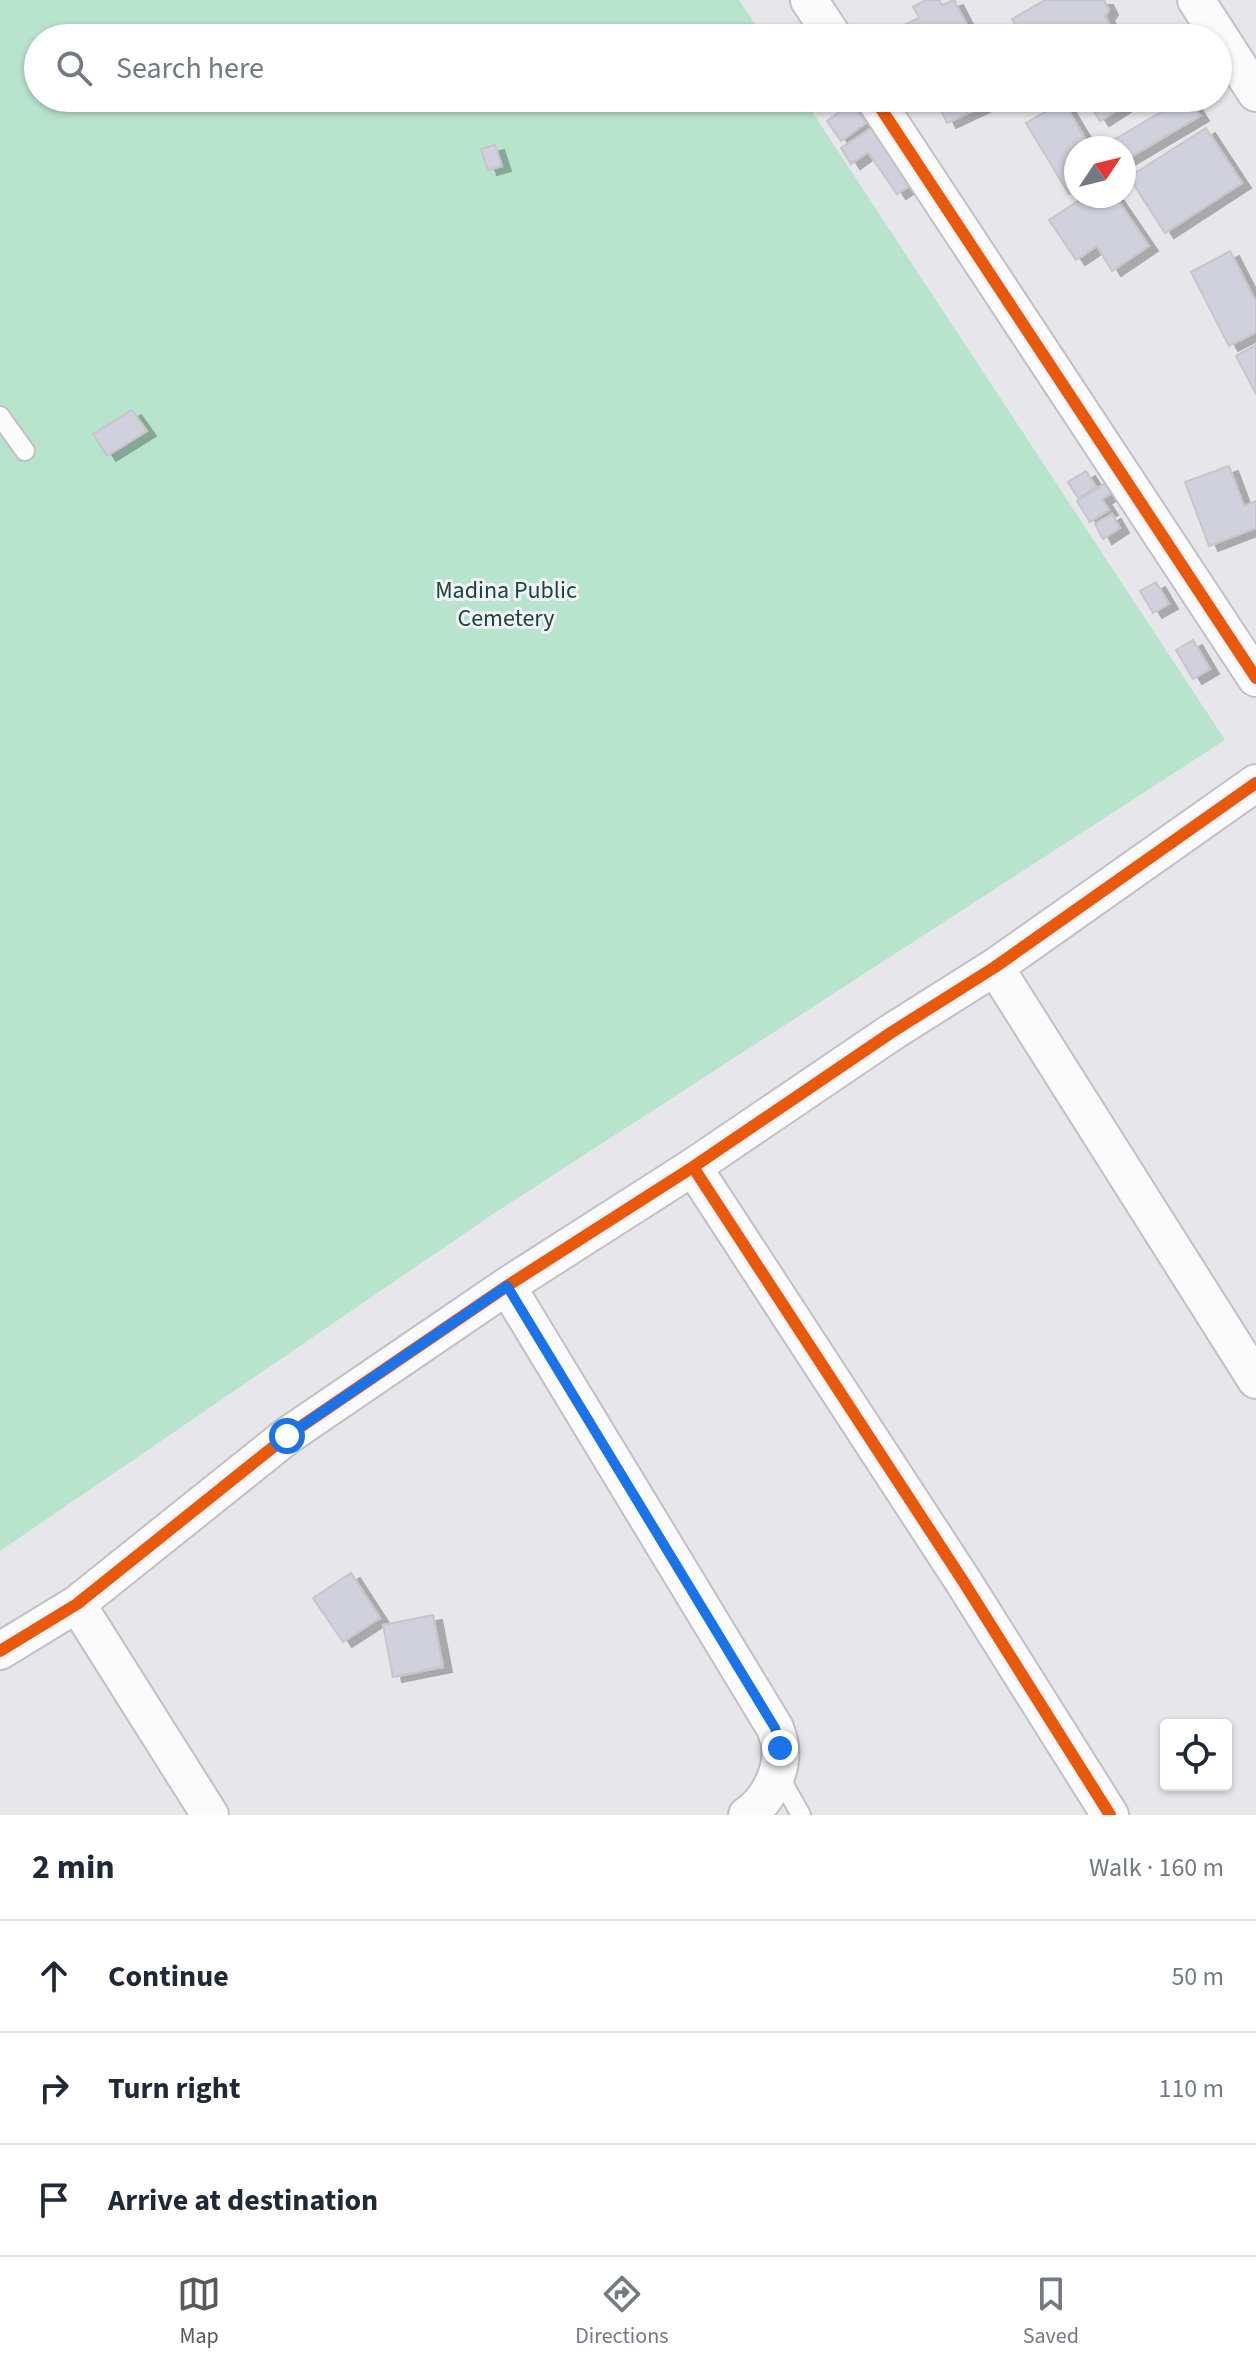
<!DOCTYPE html>
<html lang="en">
<head>
<meta charset="utf-8">
<style>
  :root { --surface:#fff; --page:#f2f2f3; --text:#1f2937; --muted:#747a83; --line:#e0e1e3; --accent:#58595d }
  body { margin:0; font-family:"Source Sans 3",sans-serif; background:var(--page); color:var(--text) }
  .controls { position:absolute; right:24px; bottom:24px; display:grid; overflow:hidden; border-radius:8px; box-shadow:0 2px 6px #0004 }
  .controls button { width:72px; height:72px; display:grid; place-items:center; padding:0; border:0; border-bottom:2px solid var(--line); background:var(--surface); color:var(--text); font:40px sans-serif }
  .compass { position:absolute; left:1064px; top:136px; width:72px; height:72px; border-radius:50%; background:var(--surface); box-shadow:0 2px 6px #0004; rotate:55deg }
  .stop { position:absolute; width:24px; height:24px; margin:-18px; border:6px solid #1a73e8; border-radius:50%; background:#fff }
  .stop.end { background:#1a73e8; border-color:#fff; box-shadow:0 2px 8px #0008 }
  .list { margin:0; padding:0; list-style:none }
  h2 { display:flex; justify-content:space-between; align-items:center; height:104px; margin:0; padding:0 32px; font-size:34px }
  h2 small { font-size:26px; font-weight:400; color:var(--muted) }
  .list li { display:grid; grid-template-columns:52px 1fr auto; gap:24px; align-items:center; box-sizing:border-box; height:112px; padding:0 32px; border-top:2px solid var(--line) }
  .list b { display:block; font-size:30px; white-space:nowrap }
  .list em { font-size:26px; font-style:normal; color:var(--muted) }
  .icon { flex:none; width:44px; height:44px; fill:none; stroke:currentColor; stroke-width:2; stroke-linecap:round; stroke-linejoin:round }
  .map { position:relative; flex:none; width:1256px; height:1815px; overflow:hidden }
  .search { position:absolute; background:var(--surface); box-shadow:0 2px 6px #0004; left:24px; right:24px; top:24px; height:88px; display:flex; align-items:center; gap:20px; box-sizing:border-box; padding:0 28px; border-radius:44px; color:var(--muted); font-size:30px }
  .sheet { height:440px; background:var(--surface) }
  nav { display:flex; justify-content:space-around; align-items:center; box-sizing:border-box; height:112px; border-top:2px solid var(--line); background:var(--surface); font-size:22px; color:var(--muted) }
  nav a { display:grid; justify-items:center; gap:4px }
  nav .on { color:var(--accent) }
  .map>svg:first-child { display:block }
  .green { fill:#b8e3cc }
  .building { fill:#d0d1dd; stroke:#c6c6ca; stroke-width:2; filter:url(#shadow) }
  .lines { fill:none; stroke-linecap:round; stroke-linejoin:round }
  .service-casing { stroke:#c1c1c5; stroke-width:22 }
  .minor-casing { stroke:#c1c1c5; stroke-width:40 }
  .service { stroke:#fbfbfc; stroke-width:18 }
  .minor { stroke:#fbfbfc; stroke-width:36 }
  .cycleway-casing { stroke:#f0f2fc; stroke-width:17 }
  .cycleway { stroke:#e8590c; stroke-width:12 }
  .route { stroke:#1a73e8; stroke-width:10 }
  .labels { text-anchor:middle; dominant-baseline:central; stroke-width:6; stroke-linejoin:round; paint-order:stroke }
  .park-label { font-size:24px; fill:#1e4730; stroke:#f0f2fc }
</style>
</head>
<body>
<div class="map">
<svg width="1256" height="1815" viewBox="0 0 1256 1815">
  <defs>
    <filter id="shadow"><feDropShadow dx="9" dy="5" stdDeviation="0" flood-color="#0004"/></filter>
  </defs>
  <rect width="100%" height="100%" fill="#e6e6eb"/>
  <!-- green -->
  <path class="green" d="M0 0H739L764 38H38V98H803L1225 740 493 1214 0 1551Z"/>
  <!-- building -->
  <path class="building" d="M926 0H939L942 5 954 0 967 25 943 38H914L906 24 919 18 913 7Z
    M1045 0H1104L1109 10 1105 16 1116 36 1111 38H1023L1012 19Z
    M1005 27 1010 38H981Z
    M935 98H1000L947 123Z
    M1085 98H1136L1100 121Z
    M1185 98H1189L1200 116 1124 161V148H1100Z
    M1063 101 1091 148H1076V190L1069 194 1026 123Z
    M852 103 866 123 841 141 827 121Z
    M873 127 912 184 897 194 868 152 851 164 841 148Z
    M1206 128 1242 183 1165 233 1129 177Z
    M495 145 502 166 488 170 481 149Z
    M1086 196H1115L1149 246 1112 271 1097 246 1076 260 1049 220Z
    M1230 251 1256 302V332L1229 346 1191 272Z
    M1256 345V394L1236 356Z
    M132 410 147 431 107 456 93 434Z
    M1229 466 1244 506 1256 501V528L1209 546 1185 482Z
    M1086 471 1096 487 1078 498 1068 482Z
    M1106 483 1112 493 1102 499 1109 510 1090 522 1077 501Z
    M1112 514 1120 528 1103 539 1095 524Z
    M1156 582 1169 604 1153 613 1140 591Z
    M1193 640 1210 669 1193 679 1176 650Z
    M351 1573 380 1618 343 1642 313 1598Z
    M433 1615 443 1667 393 1677 383 1625Z"/>
  <g class="lines">
    <defs>
      <path id="service" d="M0 416 25 451
        M777 1772 801 1815"/>
      <path id="minor" d="M809 0 834 38
        M1196 0 1256 93
        M874 98 1256 678
        M995 967 1256 1380
        M693 1167 963 1581 1110 1815
        M507 1286 775 1728C777 1734 780 1741 780 1747 783 1772 767 1802 747 1815
        M77 1604 210 1815
        M0 1651 77 1604 287 1436 507 1286 693 1167 892 1032 995 967 1256 783"/>
    </defs>
    <!-- service casing -->
    <use href="#service" class="service-casing"/>
    <!-- minor casing -->
    <use href="#minor" class="minor-casing"/>
    <!-- service -->
    <use href="#service" class="service"/>
    <!-- minor -->
    <use href="#minor" class="minor"/>
    <defs>
      <path id="cycleway" d="M874 98 1256 678
        M693 1167 963 1581 1110 1815
        M0 1651 77 1604 287 1436 507 1286 693 1167 892 1032 995 967 1256 783"/>
    </defs>
    <!-- cycleway casing -->
    <use href="#cycleway" class="cycleway-casing"/>
    <!-- cycleway -->
    <use href="#cycleway" class="cycleway"/>
  </g>
  <g class="lines">
    <!-- route -->
    <path class="route" d="M287 1436 507 1286 775 1728 780 1748"/>
  </g>
  <g class="labels">
    <!-- park labels -->
    <g class="park-label">
      <text x="506" y="590">Madina Public<tspan x="506" dy="28">Cemetery</tspan></text>
    </g>
  </g>
</svg>
<div class="controls">
<button><svg class="icon" aria-label="locate" viewBox="0 0 24 24"><circle cx="12" cy="12" r="6"/><path d="M12 2v4M12 18v4M2 12h4M18 12h4"/></svg></button>
</div>
<svg class="compass" viewBox="-18 -18 36 36"><path d="M0-13l5 13h-10z" fill="#e53935"/><path d="M0 13l5-13h-10z" fill="#747a83"/></svg>
<div class="stop" style="left:287px;top:1436px"></div>
<div class="stop end" style="left:780px;top:1748px"></div>
<div class="search"><svg class="icon" aria-label="search" viewBox="0 0 24 24"><circle cx="10" cy="10" r="6"/><path d="M15 15l6 6"/></svg>Search here</div>
</div>
<section class="sheet">
<h2>2 min<small>Walk · 160 m</small></h2>
<ul class="list">
<li><svg class="icon" aria-label="ahead" viewBox="0 0 24 24"><path d="M12 20V5M6 11l6-6 6 6"/></svg><div><b>Continue</b></div><em>50 m</em></li>
<li><svg class="icon" aria-label="right" viewBox="0 0 24 24"><path d="M7 20v-9h11M14 6l5 5-5 5"/></svg><div><b>Turn right</b></div><em>110 m</em></li>
<li><svg class="icon" aria-label="arrive" viewBox="0 0 24 24"><path d="M6 21V4h12l-3 4 3 4H6"/></svg><div><b>Arrive at destination</b></div></li>
</ul>
</section>
<nav>
<a class="on"><svg class="icon" aria-label="map" viewBox="0 0 24 24"><path d="M3 6l6-2 6 2 6-2v14l-6 2-6-2-6 2zM9 4v14M15 6v14"/></svg>Map</a>
<a><svg class="icon" aria-label="directions" viewBox="0 0 24 24"><path d="M12 3l9 9-9 9-9-9zM9 14v-3h6M13 9l2 2-2 2"/></svg>Directions</a>
<a><svg class="icon" aria-label="saved" viewBox="0 0 24 24"><path d="M7 4h10v16l-5-4-5 4z"/></svg>Saved</a>
</nav>
</body>
</html>
